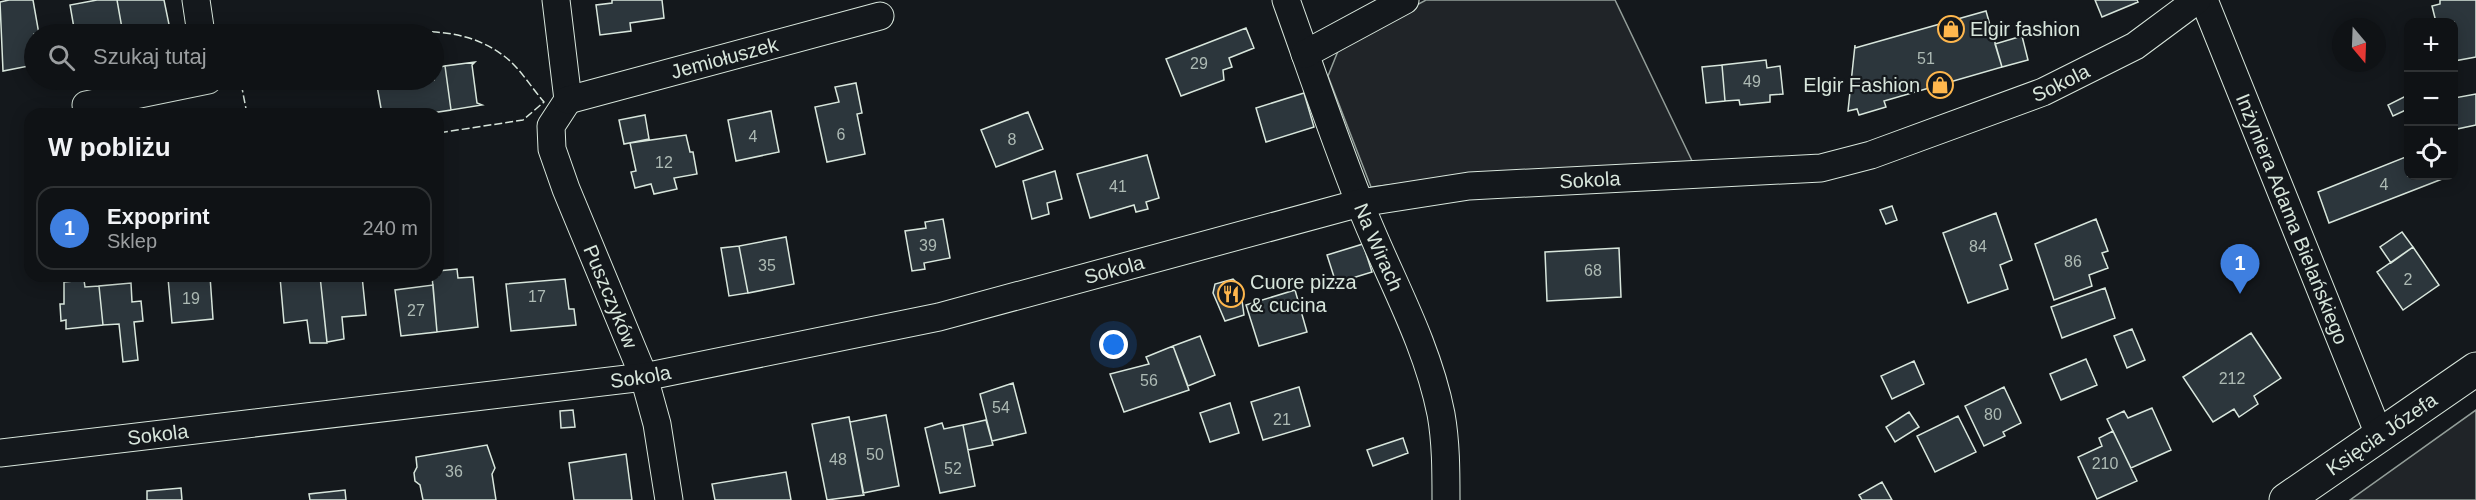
<!DOCTYPE html>
<html lang="pl">
<head>
<meta charset="utf-8">
<style>
  :root { --surface:#0f1215; --page:#181b1e; --text:#f1f3f6; --muted:#9b9ea0; --line:#2f3234; --accent:#8c9099 }
  body { margin:0; font-family:Arial,sans-serif; background:var(--page); color:var(--text) }
  .controls { position:absolute; right:18px; top:18px; display:grid; overflow:hidden; border-radius:12px; box-shadow:0 3px 15px #0003 }
  .controls button { width:54px; height:54px; display:grid; place-items:center; padding:0; border:0; border-bottom:2px solid var(--line); background:var(--surface); color:var(--text); font:30px sans-serif }
  .compass { position:absolute; left:2332px; top:18px; width:54px; height:54px; border-radius:50%; background:var(--surface); box-shadow:0 3px 15px #0003; rotate:161deg }
  .you { position:absolute; left:1114px; top:345px; width:21px; height:21px; margin:-15px; border:4px solid #fff; border-radius:50%; background:#1a73e8; box-shadow:0 0 0 9px #1a73e833 }
  .badge { display:grid; place-items:center; width:39px; height:39px; border-radius:50%; background:var(--accent); color:#fff; font-size:20px; font-weight:700 }
  .pin { position:absolute; translate:-50% -50px; filter:drop-shadow(0 2px 3px #0008) }
  .pin::after { content:''; position:absolute; top:32px; width:21px; height:18px; background:inherit; clip-path:polygon(0 0,100% 0,50% 100%) }
  .list { margin:0; padding:0; list-style:none }
  h2 { display:flex; justify-content:space-between; align-items:center; height:78px; margin:0; padding:0 24px; font-size:26px }
  h2 small { font-size:20px; font-weight:400; color:var(--muted) }
  .list li { display:grid; grid-template-columns:39px 1fr auto; gap:18px; align-items:center; box-sizing:border-box; height:84px; margin:0 12px 12px; padding:0 12px; border:2px solid var(--line); border-radius:18px }
  .list b { display:block; font-size:22px; white-space:nowrap }
  .list p { margin:0; font-size:20px; white-space:nowrap; color:var(--muted) }
  .list em { font-size:20px; font-style:normal; color:var(--muted) }
  .icon { flex:none; width:33px; height:33px; fill:none; stroke:currentColor; stroke-width:2; stroke-linecap:round; stroke-linejoin:round }
  .map { position:relative; flex:none; width:2476px; height:500px; overflow:hidden }
  .search { position:absolute; background:var(--surface); box-shadow:0 3px 15px #0003; left:24px; top:24px; width:420px; height:66px; display:flex; align-items:center; gap:15px; box-sizing:border-box; padding:0 21px; border-radius:33px; color:var(--muted); font-size:22px }
  .panel { position:absolute; background:var(--surface); box-shadow:0 3px 15px #0003; left:24px; top:108px; width:420px; height:174px; border-radius:18px }
  .map>svg:first-child { display:block }
  .green { fill:#202428; stroke:#939e99; stroke-width:1.5 }
  .building { fill:#2c363c; stroke:#d8e6dc; stroke-width:1.5 }
  .lines { fill:none; stroke-linecap:round; stroke-linejoin:round }
  .minor-casing { stroke:#d8e6dc; stroke-width:29 }
  .tertiary-casing { stroke:#d8e6dc; stroke-width:35 }
  .minor { stroke:#14181c; stroke-width:27 }
  .tertiary { stroke:#14181c; stroke-width:33 }
  .fence { stroke:#d8e6dc; stroke-width:1.5; stroke-dasharray:8 3; stroke-linecap:butt }
  .labels { text-anchor:middle; dominant-baseline:central; stroke-width:4.5; stroke-linejoin:round; paint-order:stroke }
  .number-label { font-size:16px; fill:#adbab4 }
  .poi-label { font-size:20px; fill:#d8e6dc; stroke:#14181c; text-anchor:start }
  .street-label { font-size:20px; fill:#d8e6dc; stroke:#14181c }
</style>
</head>
<body>
<div class="map">
<svg width="2476" height="500" viewBox="0 0 2476 500">
  <rect width="100%" height="100%" fill="#14181c"/>
  <!-- green -->
  <path class="green" d="M1426 0H1615L1694 165 1478 175 1371 187 1328 76 1340 46Z
    M2476 410V500H2350Z"/>
  <!-- building -->
  <path class="building" d="M9 0H33L39 34H34V65L3 71 0 2Z
    M97 0H117L123 34H75L70 5Z
    M117 0H164L171 34H123Z
    M612 0H662L664 18 630 23 631 31 600 35 596 5 612 3Z
    M2095 0H2137L2138 2 2102 17Z
    M2440 0H2476V57L2454 61V22H2436L2432 6 2440 4Z
    M1986 11 2002 67 1884 101 1886 107 1859 115 1857 109 1848 111 1855 45V48Z
    M1246 28 1254 48 1229 58 1232 67 1223 70 1224 80 1181 96 1166 59Z
    M2022 36 2028 60 2002 67 1995 44Z
    M1766 60 1767 68 1780 66 1783 94 1770 95V102L1740 105 1739 100 1725 101 1722 65Z
    M475 62 472 65 477 103 482 105 451 110 445 66Z
    M1722 65 1725 101 1706 103 1702 67Z
    M445 66 451 110 425 114H382L376 80H434V68Z
    M856 83 862 113 857 114 865 154 827 162 815 107 839 102 835 87Z
    M1304 93 1314 127 1266 142 1256 108Z
    M2476 94V125L2457 129 2454 98Z
    M2408 95V109L2393 116 2388 105Z
    M771 111 779 152 736 161 728 120Z
    M1028 112 1043 149 996 167 981 130Z
    M645 115 649 139 624 144 619 120Z
    M686 135 690 152H693L697 174 674 178 677 189 654 194 651 184 635 188 631 172 636 171 630 143Z
    M1147 155 1159 198 1146 202 1148 209 1136 212 1134 205 1090 218 1077 174Z
    M2408 156V176H2450L2329 223 2318 192Z
    M1055 171 1062 199 1047 203 1049 214 1032 219 1023 181Z
    M1892 206 1897 220 1886 224 1880 210Z
    M1996 213 2012 260 2000 265 2008 289 1968 303 1943 233Z
    M943 219 950 258 924 263 925 269 912 271 905 231 926 228 925 222Z
    M2096 219 2108 251 2102 253 2108 268 2089 275 2092 286 2054 300 2035 244Z
    M2402 232 2413 247 2391 263 2380 247Z
    M786 237 794 284 748 293 739 246Z
    M1363 244 1372 272 1336 283 1327 255Z
    M739 246 748 293 729 296 721 248Z
    M2413 247 2439 285 2403 310 2377 272Z
    M1619 248 1621 297 1547 301 1545 252Z
    M457 269 458 278 473 277 478 327 437 332 432 276H438V271Z
    M210 276 213 319 172 323 168 278Z
    M294 276H320L327 343H310L307 320 284 323 280 277Z
    M320 276H362L366 315 342 317 344 339 327 342Z
    M565 279 569 309H574L576 325 511 331 506 284Z
    M1233 279 1240 286 1244 315 1225 321 1213 293 1215 284Z
    M84 280 85 287 99 286 103 325 66 329V320L61 321 60 304H64V282Z
    M131 283 132 302 141 301 143 321 134 322 138 360 123 362 119 324 103 325 99 286Z
    M433 285 437 332 401 336 395 290Z
    M2105 288 2115 318 2062 338 2051 307Z
    M1295 290 1307 332 1259 346 1246 305Z
    M2132 329 2145 360 2127 368 2114 336Z
    M2251 333 2281 378 2254 396 2258 404 2239 417 2234 409 2213 422 2183 377Z
    M1200 336 1215 375 1188 386 1173 346Z
    M1173 346 1189 390 1124 412 1110 374 1149 364 1146 357Z
    M2086 359 2097 385 2061 400 2050 374Z
    M1914 361 1924 384 1892 399 1881 376Z
    M1013 383 1026 433 992 441 980 394Z
    M1299 387 1310 426 1263 440 1251 402Z
    M2004 387 2021 423 2003 432 2005 436 1984 446 1965 406Z
    M1230 403 1239 433 1210 442 1200 413Z
    M2152 408 2171 450 2131 468 2107 419 2124 411 2128 418Z
    M573 410 575 427 561 428 560 411Z
    M1909 412 1919 427 1895 442 1886 427Z
    M886 415 899 486 863 493 850 422Z
    M1958 416 1976 452 1935 472 1917 436Z
    M849 417 864 495 827 500 812 424Z
    M986 420 993 445 968 450 963 425Z
    M942 423 944 429 963 425 975 486 940 493 925 428Z
    M2113 431 2137 481 2097 499 2078 457 2102 446 2099 438Z
    M1403 438 1408 453 1373 466 1367 450Z
    M487 445 495 468 492 474 496 500H423L420 485 415 481 414 473 417 467 416 457Z
    M626 454 632 500H574L569 463Z
    M786 472 791 500H715L712 484Z
    M1882 482 1892 500H1862L1859 495Z
    M181 488 182 500H147V491Z
    M345 490 346 500H310L309 494Z"/>
  <g class="lines">
    <defs>
      <g id="minor">
        <path d="M196 0 201 34"/>
        <path d="M556 0 568 100"/>
        <path id="s1" d="M1286 0C1310 67 1333 135 1359 201 1386 272 1426 338 1441 414 1446 442 1446 471 1446 500"/>
        <path id="s2" d="M2204 0 2380 437"/>
        <path d="M1305 54 1405 0"/>
        <path id="s3" d="M568 100 551 126 552 149 566 189 644 377 657 424 669 500"/>
        <path id="s4" d="M568 100 880 16"/>
        <path d="M86 105 208 80"/>
        <path id="s5" d="M0 453 644 377 939 317 1360 203 1469 186 1821 168 1871 155 2043 92 2135 46 2197 0"/>
      </g>
      <g id="tertiary">
        <path id="s6" d="M2286 500 2476 369"/>
      </g>
    </defs>
    <!-- minor casing -->
    <use href="#minor" class="minor-casing"/>
    <!-- tertiary casing -->
    <use href="#tertiary" class="tertiary-casing"/>
    <!-- minor -->
    <use href="#minor" class="minor"/>
    <!-- tertiary -->
    <use href="#tertiary" class="tertiary"/>
    <!-- fence -->
    <path class="fence" d="M388 34C428 29 470 30 504 56 519 67 531 87 544 102L523 120 438 133
      M247 114 242 88 282 80"/>
  </g>
  <!-- icons -->
  <defs>
    <symbol id="shop-ring" viewBox="-11 -11 22 22"><circle r="9.5" fill="#14181c" stroke="#ffb74d" stroke-width="1.5"/><path d="M-5-2.5h2.3a2.7 3.5 0 0 1 5.4 0H5L5.5 6h-11ZM-1.5-2.5h3a1.5 2.3 0 0 0-3 0Z" fill="#ffb74d"/></symbol>
    <symbol id="restaurant-ring" viewBox="-11 -11 22 22"><circle r="9.5" fill="#14181c" stroke="#ffb74d" stroke-width="1.5"/><path d="M-5-6h1v4h1v-4h1v4h1v-4h1v5L-1.5 .5V6h-2V.5L-5-1ZM5-6V6H3V1.5H1.5Q1.5-4 5-6Z" fill="#ffb74d"/></symbol>
  </defs>
  <g fill-rule="evenodd">
    <use href="#shop-ring" x="1936" y="14" width="30" height="30"/>
    <use href="#shop-ring" x="1925" y="70" width="30" height="30"/>
    <use href="#restaurant-ring" x="1216" y="279" width="30" height="30"/>
  </g>
  <g class="labels">
    <!-- number labels -->
    <g class="number-label">
      <text x="1926" y="58">51</text>
      <text x="1199" y="63">29</text>
      <text x="1752" y="81">49</text>
      <text x="841" y="134">6</text>
      <text x="753" y="136">4</text>
      <text x="1012" y="139">8</text>
      <text x="664" y="162">12</text>
      <text x="2384" y="184">4</text>
      <text x="1118" y="186">41</text>
      <text x="928" y="245">39</text>
      <text x="1978" y="246">84</text>
      <text x="2073" y="261">86</text>
      <text x="767" y="265">35</text>
      <text x="1593" y="270">68</text>
      <text x="2408" y="279">2</text>
      <text x="537" y="296">17</text>
      <text x="191" y="298">19</text>
      <text x="416" y="310">27</text>
      <text x="2232" y="378">212</text>
      <text x="1149" y="380">56</text>
      <text x="1001" y="407">54</text>
      <text x="1993" y="414">80</text>
      <text x="1282" y="419">21</text>
      <text x="875" y="454">50</text>
      <text x="838" y="459">48</text>
      <text x="2105" y="463">210</text>
      <text x="953" y="468">52</text>
      <text x="454" y="471">36</text>
    </g>
    <!-- poi labels -->
    <g class="poi-label">
      <text x="1970" y="29">Elgir fashion</text>
      <text x="1920" y="85" text-anchor="end">Elgir Fashion</text>
      <text x="1250" y="282">Cuore pizza<tspan x="1250" dy="23">&amp; cucina</tspan></text>
    </g>
    <!-- street labels -->
    <g class="street-label">
      <text stroke="none"><textPath href="#s4" startOffset="162">Jemiołuszek</textPath></text>
      <text stroke="none"><textPath href="#s5" startOffset="2103">Sokola</textPath></text>
      <text stroke="none"><textPath href="#s5" startOffset="1617">Sokola</textPath></text>
      <text stroke="none"><textPath href="#s2" startOffset="236">Inżyniera Adama Bielańskiego</textPath></text>
      <text stroke="none"><textPath href="#s1" startOffset="264">Na Wirach</textPath></text>
      <text stroke="none"><textPath href="#s5" startOffset="1131">Sokola</textPath></text>
      <text stroke="none"><textPath href="#s3" startOffset="213">Puszczyków</textPath></text>
      <text stroke="none"><textPath href="#s5" startOffset="645">Sokola</textPath></text>
      <text stroke="none"><textPath href="#s5" startOffset="159">Sokola</textPath></text>
      <text stroke="none"><textPath href="#s6" startOffset="116">Księcia Józefa</textPath></text>
    </g>
  </g>
</svg>
<div class="controls">
<button>+</button>
<button>−</button>
<button><svg class="icon" aria-label="locate" viewBox="0 0 24 24"><circle cx="12" cy="12" r="6"/><path d="M12 2v4M12 18v4M2 12h4M18 12h4"/></svg></button>
</div>
<svg class="compass" viewBox="-18 -18 36 36"><path d="M0-13l5 13h-10z" fill="#e53935"/><path d="M0 13l5-13h-10z" fill="#9b9ea0"/></svg>
<div class="you"></div>
<div class="pin badge" style="left:2240px;top:294px;background:#3f7fe0">1</div>
<div class="search"><svg class="icon" aria-label="search" viewBox="0 0 24 24"><circle cx="10" cy="10" r="6"/><path d="M15 15l6 6"/></svg>Szukaj tutaj</div>
<section class="panel">
<h2>W pobliżu<small></small></h2>
<ul class="list">
<li><span class="badge" style="background:#3f7fe0">1</span><div><b>Expoprint</b><p>Sklep</p></div><em>240 m</em></li>
</ul>
</section>
</div>
</body>
</html>
